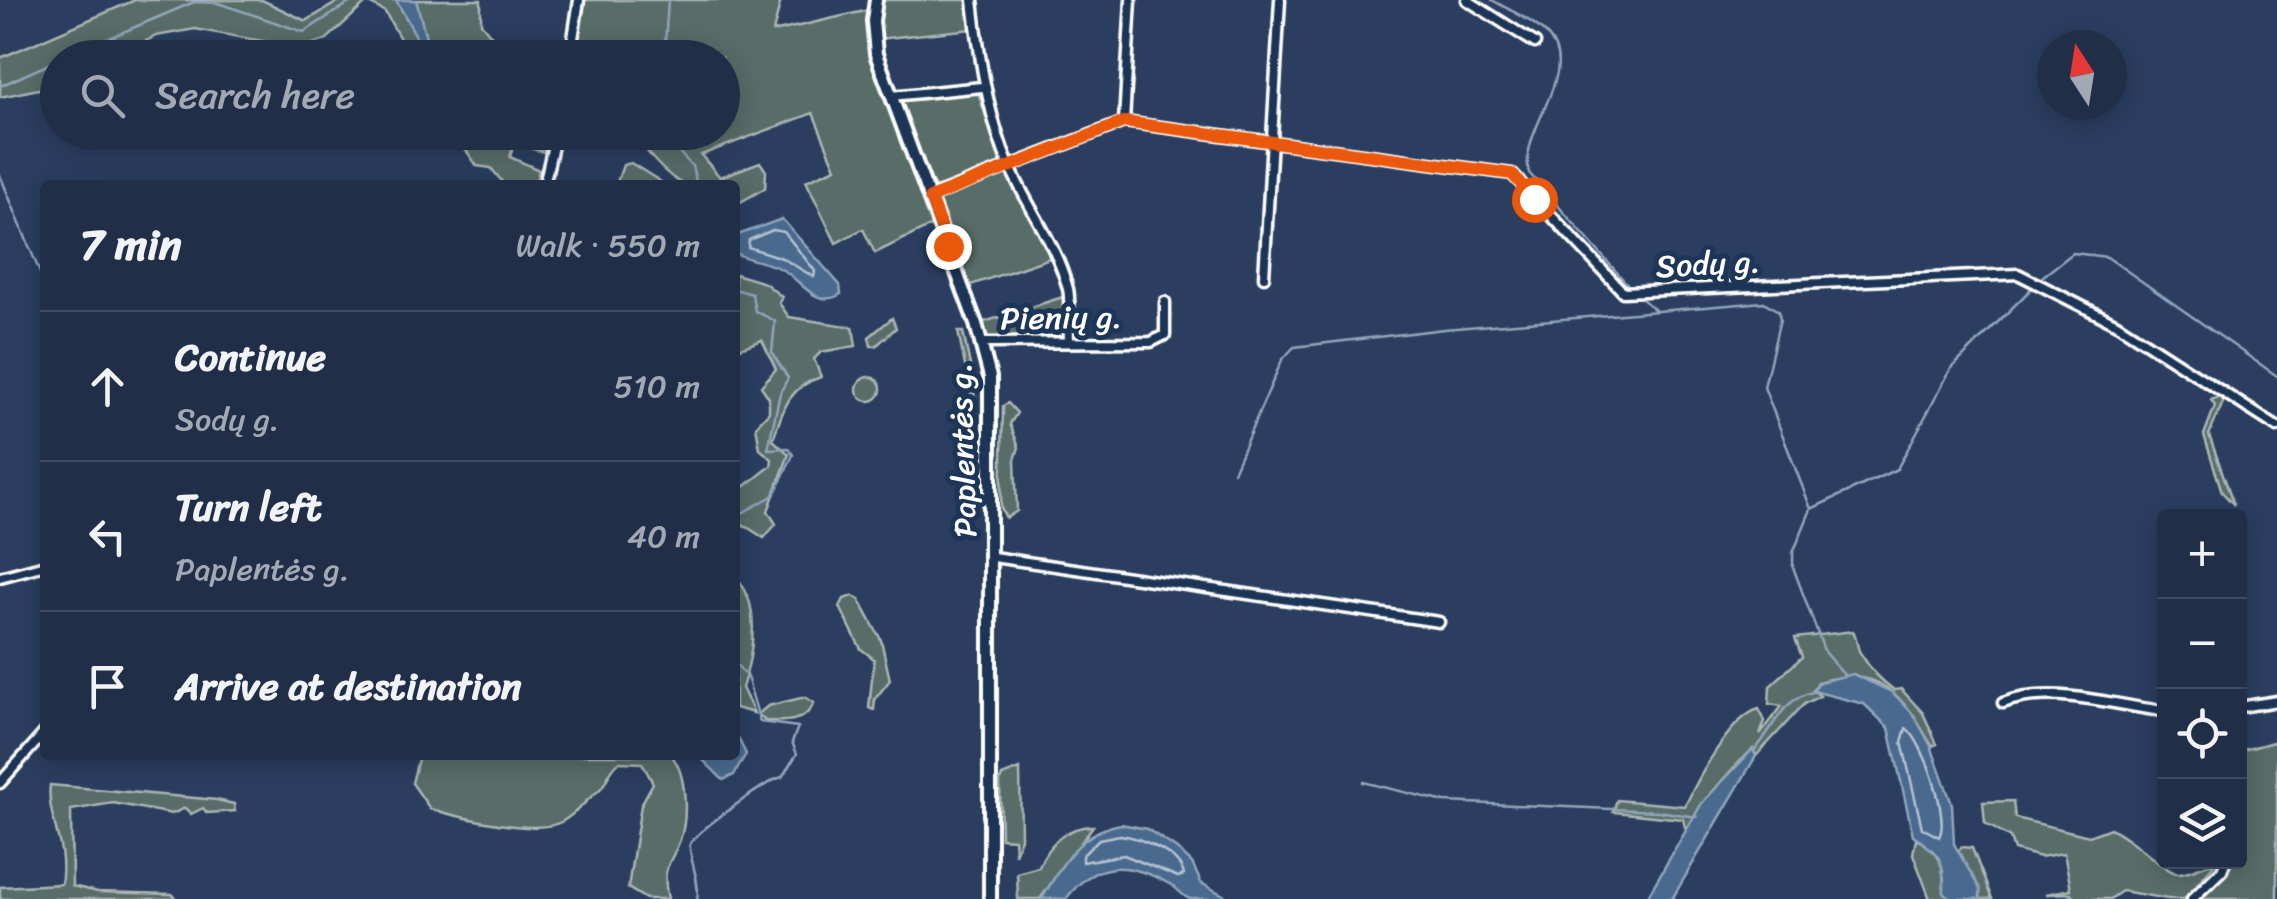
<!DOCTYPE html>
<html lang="en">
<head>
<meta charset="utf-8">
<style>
  :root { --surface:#202e48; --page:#28364f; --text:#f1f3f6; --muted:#a2a8b4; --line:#3d4a60 }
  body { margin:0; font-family:Sriracha,sans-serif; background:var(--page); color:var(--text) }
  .controls { position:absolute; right:30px; bottom:30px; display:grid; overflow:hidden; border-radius:10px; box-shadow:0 5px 25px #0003 }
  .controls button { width:90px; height:90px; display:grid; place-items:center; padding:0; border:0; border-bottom:2px solid var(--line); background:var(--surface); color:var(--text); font:50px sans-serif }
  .compass { position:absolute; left:2037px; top:30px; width:90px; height:90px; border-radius:50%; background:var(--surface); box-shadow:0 5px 25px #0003; rotate:348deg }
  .stop { position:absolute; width:30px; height:30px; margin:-22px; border:8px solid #ea580c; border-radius:50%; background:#fff }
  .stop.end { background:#ea580c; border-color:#fff; box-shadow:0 2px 10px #0008 }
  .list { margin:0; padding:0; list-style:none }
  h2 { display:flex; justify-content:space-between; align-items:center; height:130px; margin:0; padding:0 40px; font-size:42px }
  h2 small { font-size:32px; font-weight:400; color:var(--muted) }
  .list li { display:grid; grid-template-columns:65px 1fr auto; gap:30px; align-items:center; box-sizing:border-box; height:150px; padding:0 40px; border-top:2px solid var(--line) }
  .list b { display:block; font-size:38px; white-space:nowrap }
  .list p { margin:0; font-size:32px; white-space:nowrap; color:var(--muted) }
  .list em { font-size:32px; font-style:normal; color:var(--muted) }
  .icon { flex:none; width:55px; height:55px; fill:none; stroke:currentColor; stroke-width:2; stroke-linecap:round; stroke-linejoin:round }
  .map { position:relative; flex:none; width:2277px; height:899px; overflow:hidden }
  .search { position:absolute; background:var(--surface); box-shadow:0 5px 25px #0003; left:40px; top:40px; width:700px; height:110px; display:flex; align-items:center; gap:25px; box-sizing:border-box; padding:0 35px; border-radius:55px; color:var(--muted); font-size:38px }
  .panel { position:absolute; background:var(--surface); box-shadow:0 5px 25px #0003; left:40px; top:180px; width:700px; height:580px; border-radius:10px }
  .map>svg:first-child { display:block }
  .green { fill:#596d68; stroke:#acb6b4; stroke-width:2.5 }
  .water { fill:#486a8e; stroke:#91a6bb; stroke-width:2.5 }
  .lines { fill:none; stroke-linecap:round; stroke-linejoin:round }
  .shore { stroke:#b6c3d2; stroke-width:2.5 }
  .stream { stroke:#91a6bb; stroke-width:2.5 }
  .minor-casing { stroke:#fff; stroke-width:15 }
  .secondary-casing { stroke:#fff; stroke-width:18 }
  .minor { stroke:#1d3557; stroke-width:8 }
  .secondary { stroke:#1d3557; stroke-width:10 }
  .route { stroke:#ea580c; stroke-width:12 }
  .labels { text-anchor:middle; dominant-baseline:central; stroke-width:10; stroke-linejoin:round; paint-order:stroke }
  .street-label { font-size:32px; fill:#fff; stroke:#1d3557 }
</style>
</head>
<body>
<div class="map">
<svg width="2277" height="899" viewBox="0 0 2277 899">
  <rect width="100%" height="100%" fill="#2b3e60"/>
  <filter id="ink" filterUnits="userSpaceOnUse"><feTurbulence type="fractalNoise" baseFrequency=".01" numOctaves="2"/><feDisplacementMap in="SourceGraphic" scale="20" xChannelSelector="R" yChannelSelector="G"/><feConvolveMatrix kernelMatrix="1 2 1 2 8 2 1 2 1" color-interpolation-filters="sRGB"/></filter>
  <g filter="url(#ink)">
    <!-- green -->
    <path class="green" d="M135 0H262L306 21 341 0H396L415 34 421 57H410L385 12 367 2 326 40 301 48 195 29 156 36 114 57 58 58 57 81 53 86 0 97V58Z
      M416 0H481V23L509 57H431Z
      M579 0H781L773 32 869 10C861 64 914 170 935 224L875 253 863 229 836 243 806 181 836 168 813 113 701 155 720 177 760 162 766 171 765 188 735 205V185C722 185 698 190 686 185 671 180 638 148 640 133L722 132V58H571Z
      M881 0H971L973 29 877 39Z
      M975 85 1003 162 947 187H934L894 93Z
      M454 133H521L528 140 538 133H550L544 152 514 144 510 157 539 170 535 185H505L491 168 477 166Z
      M631 163 666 185H616L623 165Z
      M1007 169 1053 257 968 286 938 201Z
      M735 274 765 283 782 297 779 303 789 317 853 327 856 346 821 352 814 359 821 377C788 387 783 410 773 440L789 454 768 511 776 524 764 538 735 519V494L771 466 772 459 760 449 756 426 769 412V398L761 386 776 369 762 340 735 350Z
      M1066 296 1067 340 988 341 981 323Z
      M892 318 896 328 876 346H871L869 337Z
      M958 332H963L975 389 973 404Z
      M857 389a12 12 0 1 1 24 0a12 12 0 1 1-24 0Z
      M2218 397 2224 400 2209 435 2234 505 2222 492 2204 435 2215 406 2211 400Z
      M1008 403 1017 413 1010 424 1019 447 1015 460 1017 511 1006 518 1001 508 1003 406Z
      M735 576C762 603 753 655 742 688L754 713 735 708Z
      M853 596 859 599 881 640 890 680 875 699 874 710 869 708 874 659 861 649 840 607 844 599Z
      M1853 631C1858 639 1856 648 1861 654 1870 669 1880 680 1894 690L1901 689 1923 713 1937 744 1932 746C1903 696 1880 664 1818 682L1813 690 1820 696 1804 704 1756 756 1753 749C1726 774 1704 799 1686 831L1683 819 1613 812 1617 800 1685 806C1698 779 1730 717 1759 709L1765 721 1760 735 1782 706 1769 704 1770 686 1802 657 1795 638Z
      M805 697 814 703C806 723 784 722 765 721L758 714 768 706Z
      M2277 741V899H2168L2122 891 2110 899H2077L2071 893 2046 894 2071 889 2064 853 2040 857 2014 850 2010 838 1985 823 1983 802 2013 801 2015 818 2089 836 2110 828C2129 836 2165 872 2177 873 2188 874 2204 864 2216 862L2197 884 2205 889 2227 873 2232 862H2240V751Z
      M419 755H671C687 773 688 818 680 840 670 867 661 864 668 899H646L628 888 641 805 653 783 642 763 619 762C607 771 608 784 597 792 585 801 575 815 561 822 534 836 459 817 430 809L412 783Z
      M1020 769 1021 838 1015 854 1014 839 1001 838 1000 782 1002 776Z
      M50 785 217 800 234 804 235 811 207 813 203 808 191 814 185 808 172 814 113 803 71 810 72 886 98 892 172 894 177 899H0V887L61 884C68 844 46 817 50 785Z
      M1093 826 1040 899H1018L1017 873 1039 867C1047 844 1068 826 1093 826Z
      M1916 839C1942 849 1944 868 1944 892L1951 899H1930L1913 854Z
      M1962 847 1972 848 1992 899H1980V889L1957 852Z"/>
    <!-- water -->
    <path class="water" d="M396 0H416L431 57H421L415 34Z
      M782 219 840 285 841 294C815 310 801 279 781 269 766 261 749 261 735 253V236Z
      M1853 674 1892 692 1914 715 1931 746 1952 804 1954 844 1980 889V899H1951L1944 893C1945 857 1939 855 1913 835L1889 728 1864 704 1813 691 1819 682Z
      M735 732 746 754 734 775 723 780 698 755H735Z
      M1753 749 1756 756 1672 899H1646L1702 803Z
      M1121 824 1147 829 1177 849 1192 863 1201 883 1231 899C1219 899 1201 899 1190 899 1183 897 1177 888 1171 885 1130 862 1096 858 1066 899H1042C1061 865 1079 831 1121 824Z"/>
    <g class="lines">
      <!-- shore -->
      <path class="shore" d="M773 230 784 232 815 271 814 277 782 258 748 247 749 240Z
        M1906 728C1924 741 1950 818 1939 837L1922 828 1902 742Z
        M1120 835C1140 837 1180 854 1184 875L1178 877 1124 855 1082 862V856L1099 839Z"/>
      <!-- stream -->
      <path class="stream" d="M1492 0C1509 10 1531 19 1545 33 1585 71 1518 129 1529 173L1629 286
        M62 58 194 2 218 3 304 32 354 0
        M664 58 668 0
        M0 86 58 60
        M681 132 676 149 692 166 697 185
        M0 175 45 285
        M2042 277 2073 253 2107 257 2277 376
        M735 289 752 294 755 311 775 321 772 353 788 378 780 393 768 449 789 448 793 455 774 495 735 517
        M1641 298 1655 310
        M1233 472 1282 360 1294 347 1444 329 1764 302 1778 311 1780 319 1764 387 1811 509 1793 553V567L1825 653 1845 676
        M1811 509 1897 469 1951 369 2032 288
        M1754 751C1775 728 1780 699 1816 691
        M1363 782 1445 802 1658 811 1697 817
        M697 899C701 883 688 855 690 845 693 833 768 780 782 777L797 754 792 742 798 727 760 722 747 677 735 663"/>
      <defs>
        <path id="minor" d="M973 0C979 53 985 100 1003 150 1020 198 1055 239 1068 289 1071 301 1068 327 1069 342
          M1467 0 1535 43
          M570 58 579 0
          M891 96 982 87
          M1124 122 1131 0
          M544 185 556 132
          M930 197 1124 122 1512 174 1623 292 2018 274 2117 324 2277 427
          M1264 277 1280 0
          M983 343 1151 342 1165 335V302
          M993 557 1439 622
          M0 577 45 565
          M2003 703C2051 684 2115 706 2164 711
          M2240 707 2277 701
          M0 783 45 732
          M2192 899 2222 870 2225 862"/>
        <path id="secondary" d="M876 0 873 21 876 54 976 324 990 377V899"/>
      </defs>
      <!-- minor casing -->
      <use href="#minor" class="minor-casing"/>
      <!-- secondary casing -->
      <use href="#secondary" class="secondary-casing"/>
      <!-- minor -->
      <use href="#minor" class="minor"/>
      <!-- secondary -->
      <use href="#secondary" class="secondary"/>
    </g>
  </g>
  <g class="lines" filter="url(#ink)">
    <!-- route -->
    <path class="route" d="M948 246 930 198 1124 122 1512 174 1534 199"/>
  </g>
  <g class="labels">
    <!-- street labels -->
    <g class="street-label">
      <text transform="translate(1708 264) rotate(-3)">Sodų g.</text>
      <text transform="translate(1061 318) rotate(-1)">Pienių g.</text>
      <text transform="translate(963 450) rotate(-92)">Paplentės g.</text>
    </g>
  </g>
</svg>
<div class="controls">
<button>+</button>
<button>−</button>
<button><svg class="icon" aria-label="locate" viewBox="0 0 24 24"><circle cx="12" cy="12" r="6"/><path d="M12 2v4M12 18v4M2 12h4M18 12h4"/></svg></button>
<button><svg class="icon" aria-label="layers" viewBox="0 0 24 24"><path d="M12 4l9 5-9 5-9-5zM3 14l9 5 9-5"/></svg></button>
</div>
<svg class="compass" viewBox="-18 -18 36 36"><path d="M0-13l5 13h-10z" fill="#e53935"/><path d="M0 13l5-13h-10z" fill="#a2a8b4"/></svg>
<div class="stop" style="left:1534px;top:199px"></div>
<div class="stop end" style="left:948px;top:246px"></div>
<div class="search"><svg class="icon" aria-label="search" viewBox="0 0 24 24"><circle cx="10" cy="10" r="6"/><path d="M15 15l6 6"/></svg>Search here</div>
<section class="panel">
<h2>7 min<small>Walk · 550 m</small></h2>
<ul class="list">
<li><svg class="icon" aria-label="ahead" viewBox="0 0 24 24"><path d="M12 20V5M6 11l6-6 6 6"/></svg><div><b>Continue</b><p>Sodų g.</p></div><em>510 m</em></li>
<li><svg class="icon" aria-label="left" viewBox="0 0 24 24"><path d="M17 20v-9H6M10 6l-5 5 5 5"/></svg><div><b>Turn left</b><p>Paplentės g.</p></div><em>40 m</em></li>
<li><svg class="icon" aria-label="arrive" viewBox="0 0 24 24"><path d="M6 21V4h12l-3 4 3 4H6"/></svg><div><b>Arrive at destination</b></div></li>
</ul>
</section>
</div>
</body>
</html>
